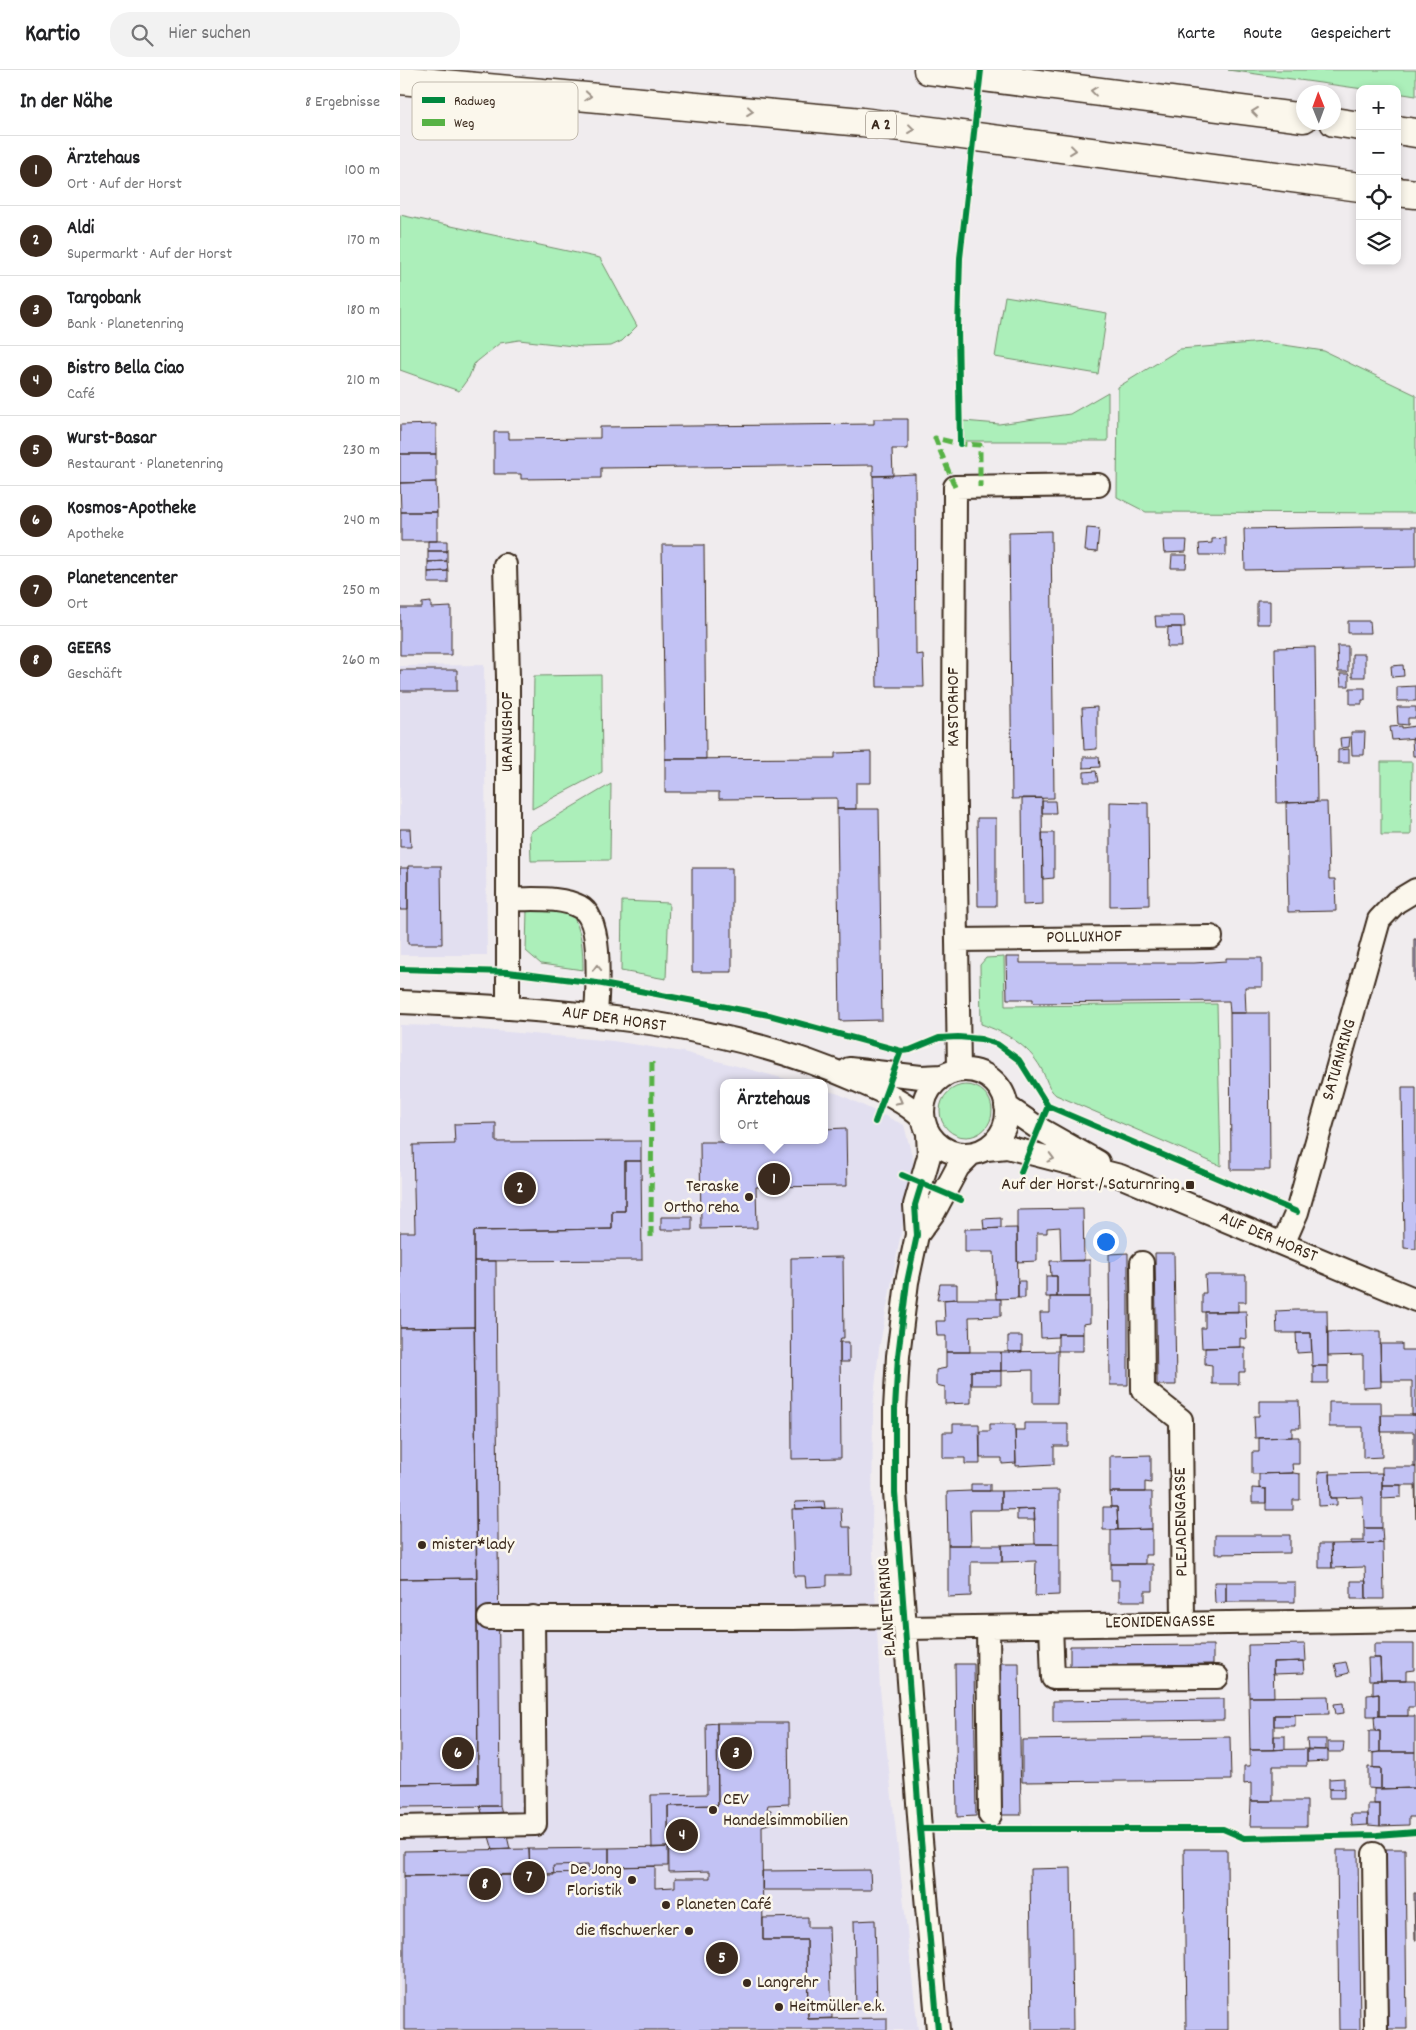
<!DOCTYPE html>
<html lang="de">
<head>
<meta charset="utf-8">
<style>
  :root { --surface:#fff; --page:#f2f2f2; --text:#202124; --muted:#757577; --line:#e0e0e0; --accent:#3b2a1e }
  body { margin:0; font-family:Dekko,sans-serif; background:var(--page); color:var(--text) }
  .controls { position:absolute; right:15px; top:15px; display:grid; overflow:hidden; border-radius:10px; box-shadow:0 2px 8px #0003 }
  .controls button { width:45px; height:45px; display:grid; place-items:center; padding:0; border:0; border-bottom:1px solid var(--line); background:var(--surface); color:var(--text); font:25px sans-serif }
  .compass { position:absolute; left:896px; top:15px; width:45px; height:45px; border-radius:50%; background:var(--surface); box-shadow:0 2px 8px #0003; rotate:359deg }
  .you { position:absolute; left:705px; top:1171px; width:18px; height:18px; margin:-12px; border:4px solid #fff; border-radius:50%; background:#1a73e8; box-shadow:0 0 0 8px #1a73e833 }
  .badge { display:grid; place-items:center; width:32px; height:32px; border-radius:50%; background:var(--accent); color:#fff; font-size:16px; font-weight:700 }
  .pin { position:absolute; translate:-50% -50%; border:2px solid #fff; box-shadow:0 1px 5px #0006 }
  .popup { position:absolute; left:320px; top:1009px; width:108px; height:65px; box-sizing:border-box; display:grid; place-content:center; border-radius:10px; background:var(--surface); filter:drop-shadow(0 1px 4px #0005); font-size:16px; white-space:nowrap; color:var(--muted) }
  .popup b { font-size:19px; color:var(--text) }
  .popup::after { content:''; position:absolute; left:50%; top:100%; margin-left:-10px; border:10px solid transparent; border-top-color:var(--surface) }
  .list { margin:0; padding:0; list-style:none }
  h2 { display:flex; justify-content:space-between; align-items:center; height:65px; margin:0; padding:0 20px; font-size:21px }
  h2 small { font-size:16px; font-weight:400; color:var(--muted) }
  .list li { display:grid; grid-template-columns:32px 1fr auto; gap:15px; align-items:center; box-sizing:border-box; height:70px; padding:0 20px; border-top:1px solid var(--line) }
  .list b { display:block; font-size:19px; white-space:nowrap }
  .list p { margin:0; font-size:16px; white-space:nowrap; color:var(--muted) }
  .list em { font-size:16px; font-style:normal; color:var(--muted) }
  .icon { flex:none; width:28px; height:28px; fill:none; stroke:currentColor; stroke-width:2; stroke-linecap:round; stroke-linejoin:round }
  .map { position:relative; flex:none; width:1016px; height:1960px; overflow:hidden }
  header { display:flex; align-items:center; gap:30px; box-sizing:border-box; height:70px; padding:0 25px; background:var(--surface); border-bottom:1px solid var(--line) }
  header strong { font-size:24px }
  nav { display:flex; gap:28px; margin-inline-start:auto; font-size:18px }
  .search { width:350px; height:45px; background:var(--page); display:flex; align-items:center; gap:12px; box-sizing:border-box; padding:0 18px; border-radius:20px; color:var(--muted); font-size:19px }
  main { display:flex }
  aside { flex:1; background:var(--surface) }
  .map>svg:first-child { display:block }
  .built { fill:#e2dff0 }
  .green { fill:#acefba; stroke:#748c6c }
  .building { fill:#c2c2f4; stroke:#3b2a1e }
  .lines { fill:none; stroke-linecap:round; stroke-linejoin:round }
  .minor-casing { stroke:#3b2a1e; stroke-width:26 }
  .highway-casing { stroke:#3b2a1e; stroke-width:31 }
  .minor { stroke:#fbf7ec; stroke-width:22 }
  .highway { stroke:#fbf7ec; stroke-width:28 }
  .quiet { stroke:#57b245; stroke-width:5; stroke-dasharray:10 5; stroke-linecap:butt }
  .cycleway-casing { stroke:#fbf7ec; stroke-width:9 }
  .cycleway { stroke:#00873e; stroke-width:6 }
  .oneway { stroke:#9b9085 }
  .poi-dot { fill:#3b2a1e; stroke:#fbf7ec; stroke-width:2 }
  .labels { text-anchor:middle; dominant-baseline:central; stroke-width:5; stroke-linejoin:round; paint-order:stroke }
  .shield { fill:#fbf7ec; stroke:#75685c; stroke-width:1 }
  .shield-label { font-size:16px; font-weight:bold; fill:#3b2a1e }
  .street-label { font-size:18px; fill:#3b2a1e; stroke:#fbf7ec }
  .poi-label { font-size:18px; fill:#3b2a1e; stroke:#fbf7ec; text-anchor:start }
  .key { fill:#fbf7ec; stroke:#c1baae; stroke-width:1 }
  .key-label { font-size:14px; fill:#3b2a1e }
</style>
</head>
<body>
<header>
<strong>Kartio</strong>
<div class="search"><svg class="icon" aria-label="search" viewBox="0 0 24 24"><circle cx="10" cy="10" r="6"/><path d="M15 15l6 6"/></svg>Hier suchen</div>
<nav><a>Karte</a><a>Route</a><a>Gespeichert</a></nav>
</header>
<main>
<aside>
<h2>In der Nähe<small>8 Ergebnisse</small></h2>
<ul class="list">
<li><span class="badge">1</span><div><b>Ärztehaus</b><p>Ort · Auf der Horst</p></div><em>100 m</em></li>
<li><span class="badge">2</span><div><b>Aldi</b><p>Supermarkt · Auf der Horst</p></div><em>170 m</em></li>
<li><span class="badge">3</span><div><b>Targobank</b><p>Bank · Planetenring</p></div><em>180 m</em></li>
<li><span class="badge">4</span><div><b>Bistro Bella Ciao</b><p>Café</p></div><em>210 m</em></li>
<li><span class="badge">5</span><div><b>Wurst-Basar</b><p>Restaurant · Planetenring</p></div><em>230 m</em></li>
<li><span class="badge">6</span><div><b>Kosmos-Apotheke</b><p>Apotheke</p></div><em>240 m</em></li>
<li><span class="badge">7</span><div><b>Planetencenter</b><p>Ort</p></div><em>250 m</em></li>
<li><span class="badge">8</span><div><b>GEERS</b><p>Geschäft</p></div><em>260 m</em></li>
</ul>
</aside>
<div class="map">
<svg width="1016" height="1960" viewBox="0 0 1016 1960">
  <rect width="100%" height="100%" fill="#f0ecee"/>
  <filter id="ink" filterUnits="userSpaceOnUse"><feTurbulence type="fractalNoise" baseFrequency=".02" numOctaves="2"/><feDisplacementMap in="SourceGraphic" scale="10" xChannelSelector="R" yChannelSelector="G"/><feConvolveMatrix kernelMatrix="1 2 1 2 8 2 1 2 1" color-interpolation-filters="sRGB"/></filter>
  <g filter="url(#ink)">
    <!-- built -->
    <path class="built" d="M84 595 87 885H0V596Z
      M0 955 37 956 213 971 283 982 401 1013H324V1070H424V1020L439 1024 504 1055 514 1094 479 1279 473 1337 472 1461 480 1619 518 1960H0Z"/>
    <!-- green -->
    <path class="green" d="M828 0H1016V26L997 23V19H963Z
      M0 145 200 188 237 256 222 271 211 276 182 277 119 270 100 273 74 294 69 307 59 321 0 300Z
      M605 226 707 243 698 304 595 287Z
      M864 272 924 281 1016 325V443L746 442 717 427 718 317 780 279Z
      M708 322V371H564L563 351 599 354 670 344Z
      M201 605 202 702 132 739 134 606Z
      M981 692H1012L1011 765H981Z
      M211 714 210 790 131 791 130 762Z
      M222 831 269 833 266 909 221 901Z
      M127 839 170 841C182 859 183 879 183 900L141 894 126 881Z
      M604 887 605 936 817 934 821 1096 656 1025C648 1019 646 1007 641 998 628 975 606 963 581 954L580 895 586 888Z
      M540 1041a26 26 0 1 1 52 0a26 26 0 1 1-52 0Z"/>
    <!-- building -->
    <path class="building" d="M474 349H508V379H492L493 406H473V395L201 398V408L121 409V404H94V362H109V369L200 368V357L474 354Z
      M36 354V384H0V355Z
      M0 384H36V412L0 413Z
      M515 404 516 585 523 584 524 617H477L473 406Z
      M36 412 37 442H1L0 413Z
      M1 442H37V471H1Z
      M968 457H1016V497L845 500 844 459Z
      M687 458 699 459 697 482 685 481Z
      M651 461 654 728 612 729 609 462Z
      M826 468V485H800L799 474 812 473V469Z
      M763 470H787L786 482 764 483Z
      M28 471H47V481H28Z
      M262 475H304L306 689H265Z
      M28 481H47V491L28 492Z
      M772 485H787L786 498H771Z
      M47 491 48 501 28 502V492Z
      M48 501V513H28V502Z
      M857 531H870V554H857Z
      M31 532V538L51 537V585H0V538H22V533Z
      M755 546H784L785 557H756Z
      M948 551H970L971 563H948Z
      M768 557H781L782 577H767Z
      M937 576H948V602H938Z
      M915 577 917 732 877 733 875 578Z
      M952 584H965V607H952Z
      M1003 595 1004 606 992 607 991 596Z
      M0 600H57V621H0Z
      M940 604H949V616H941Z
      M1016 616V631H997V617Z
      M950 618H965V630H962V634H950Z
      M697 637V679L684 680 682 638Z
      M997 637H1016V648H1008V655L998 654Z
      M1002 656V658L1016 656V668L992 670 990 657Z
      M951 662H965L964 685H952Z
      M950 667 949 677 941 678 940 668Z
      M1012 669H1016V686H1013Z
      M949 679V693H938V680Z
      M471 682V713H456V739H437V728L319 729V722H265V689L435 688V683Z
      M683 687H699L700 697 683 698Z
      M696 701 698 712H684V702Z
      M622 728H642L643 834 623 835Z
      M642 731H655L656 743H642Z
      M710 732 748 733 749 835 710 836Z
      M917 732H927L929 809H935L936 841 888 842 886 733Z
      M437 739H479L482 950 440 951Z
      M577 748H596V836H578Z
      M0 759H10L11 777H0Z
      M642 763H654V808L643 809Z
      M8 796H41L42 874H8Z
      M0 798H8V840H0Z
      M292 798H332V902H292Z
      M1014 869H1016V911H1014Z
      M606 887H620V893H794L826 891V888H862V917H845L846 943H830L829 931 633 933V929H607Z
      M830 943H869L870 1100H831Z
      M1002 1017H1016V1179L1004 1178Z
      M96 1053V1072L241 1071V1091H225V1141H212V1159L74 1161V1257L0 1258V1162H15L13 1075 55 1074 54 1054Z
      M446 1058 447 1116 356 1117 357 1158 301 1159 300 1072H327L326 1070H424V1059Z
      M225 1091H241L242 1190 74 1191V1161L212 1159V1141H225Z
      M683 1139 684 1191H661L660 1157 647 1158V1163H637V1191L617 1192V1140Z
      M261 1147H292V1160H261Z
      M601 1148V1158L584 1159 583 1149Z
      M617 1158 618 1228 596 1229 594 1182H565V1159Z
      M728 1183V1315H710L709 1184Z
      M755 1183H774L776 1315H757Z
      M443 1187 444 1268H441L440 1272 441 1388 392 1389 391 1188Z
      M690 1190V1227H657V1206H651L650 1191Z
      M74 1191H96L100 1736 0 1737V1714L78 1713Z
      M805 1205H846V1232H838V1242H802V1223H806Z
      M646 1206H657V1227H646Z
      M618 1211H625V1228H618Z
      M540 1214H557V1229L537 1230Z
      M650 1227H690V1253L683 1254V1264H658V1267L641 1268 640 1243H650Z
      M557 1229H601V1246L569 1247 570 1282H546V1266H537L536 1251H545L544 1230Z
      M896 1240H927L928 1296H912L911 1263H877L876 1241Z
      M846 1241 847 1269 840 1268V1277L802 1278 801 1258H805V1242Z
      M74 1257 77 1508 0 1509V1258Z
      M955 1261H980L981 1317 963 1318V1285L928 1286V1262Z
      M896 1263H911L912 1282 897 1283Z
      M658 1264H683V1281H658Z
      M608 1266H622V1282H608Z
      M440 1272H449V1292H440Z
      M980 1274H1002V1280H1016V1345H1012V1311H981Z
      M840 1277H845V1302H839V1314H812V1295L805 1294V1278Z
      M658 1281 657 1333H633V1300L601 1301V1282Z
      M546 1282H601V1301H571V1333L545 1334V1317L536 1315V1300L546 1298Z
      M913 1296H928V1313H913Z
      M571 1301H601V1315H571Z
      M859 1331H899L900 1358H892V1367L855 1368 854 1346H859Z
      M929 1332H981L982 1387 963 1388V1357H929Z
      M981 1345H1016V1397H1014V1362H981Z
      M624 1353H668V1376H654V1394L616 1396 615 1360H624Z
      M553 1354H579L580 1394H565V1388H543V1362H553Z
      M590 1354H615L616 1393 602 1394V1388H580V1361H590Z
      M892 1367H899V1394H892L893 1403 852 1404V1382H859V1368Z
      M751 1385V1413L745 1412V1422H710V1386Z
      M982 1397H1016V1449L1015 1415H982Z
      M930 1401 931 1428H937V1435L919 1436 918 1402Z
      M893 1403 900 1404V1430H893V1440H866V1419L859 1418V1404Z
      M982 1403V1458H964L963 1427 931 1428 930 1404Z
      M571 1414H590V1421H571Z
      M982 1415H1001V1427L982 1428Z
      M852 1418 866 1419V1433H852Z
      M659 1420V1474H635L634 1439 601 1440V1421Z
      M571 1421H601V1440H570L571 1475H548L547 1422Z
      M710 1422H752V1459L718 1460 717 1437H711Z
      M424 1431 425 1438 396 1439 395 1432Z
      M703 1437H717L718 1460H703Z
      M441 1438 442 1457H450L451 1505H427V1516L406 1517 405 1506H394L392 1439Z
      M634 1439 635 1450H617V1440Z
      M964 1458H982L983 1473 951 1474V1471H964Z
      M752 1459V1485H745V1494H711V1460Z
      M815 1465H890V1483L815 1484Z
      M983 1473 984 1529H966L965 1497 932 1498 931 1474Z
      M635 1474H659V1525L635 1526 636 1491 602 1492V1475Z
      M919 1474H931L932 1498H919Z
      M548 1475H602V1492H571V1526L548 1527Z
      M711 1494H753V1521H745V1531H719V1510H711Z
      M77 1508 78 1713 0 1714V1509Z
      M951 1511H966V1529H951Z
      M814 1512H826V1532L815 1533Z
      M826 1512H895V1532H826Z
      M905 1574 906 1591 873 1592 874 1627H849L848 1575Z
      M974 1574H1014V1600L1006 1601V1610H981L980 1588H974Z
      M813 1575V1594L670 1596V1576Z
      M968 1588H980L981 1610H969Z
      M903 1591 904 1603 873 1604V1592Z
      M946 1592 949 1603 938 1606 935 1594Z
      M600 1593H619L621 1745H601Z
      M555 1594H574L576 1746 557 1747Z
      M973 1610H1015V1637H1008V1646H979V1624L973 1625Z
      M979 1624V1646H967V1625Z
      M928 1626 929 1644 874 1645V1680H850L849 1627Z
      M824 1629V1650L653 1652V1631Z
      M943 1633 944 1643 936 1644 934 1634Z
      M874 1645H895V1656H874Z
      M974 1646H1015V1682H980V1661H975Z
      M317 1653H388L389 1734 368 1735 367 1739 371 1740 372 1753 362 1756 363 1870H407L408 1949 487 1948V1960H4V1806L154 1805 153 1796 188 1795 189 1804 209 1803V1797L255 1796V1818L275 1817V1808H310V1801L269 1802 268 1736 318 1735Z
      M317 1653 318 1735 268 1736V1777L252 1778 251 1725 307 1724 306 1654Z
      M969 1661H980V1682L969 1683Z
      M874 1666H885V1679L874 1680Z
      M830 1667 831 1710 622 1712V1670Z
      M907 1669H926V1680H908Z
      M928 1672H944L943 1682H928Z
      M907 1679V1696H873V1731H851V1713L844 1714V1696H850V1680Z
      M907 1679 928 1680V1691L907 1692Z
      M980 1682H1015V1718L981 1719V1698H973V1683Z
      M968 1697 981 1698V1719L968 1718Z
      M944 1708V1719H929V1709Z
      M1015 1718 1016 1747H1009V1755L980 1756V1734H974V1719Z
      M929 1719H944V1728H929Z
      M851 1731H907V1756H850Z
      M968 1734H980V1756L968 1755Z
      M80 1736H100L110 1779 93 1780Z
      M951 1744H968V1755L952 1756Z
      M268 1777V1796L209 1797V1778Z
      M209 1778V1803L130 1804 129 1779Z
      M129 1779 130 1804 4 1806V1781Z
      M784 1779H827L828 1960H786Z
      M986 1779H1005L1007 1959H988Z
      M937 1780H958L960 1960H939Z
      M671 1798 673 1960H632L630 1799Z
      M470 1800 471 1820H362V1801Z
      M1014 1823H1016V1870H1015Z
      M408 1847V1857H429L432 1948 408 1949 407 1870H363V1848Z
      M475 1850 477 1938 456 1939 454 1851Z"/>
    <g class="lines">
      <defs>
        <path id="minor" d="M105 495 108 607V937
          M109 829C131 830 160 826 180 837 204 849 197 923 196 946
          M557 870 811 867
          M0 932C152 939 317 948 458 1011 481 1021 505 1031 523 1049
          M449 999 521 1007 543 1006
          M559 1000 554 676 555 417 698 415
          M523 1042a42 42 0 1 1 84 0a42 42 0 1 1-84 0Z
          M606 1036 638 1058 698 1092
          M528 1064 529 1086 515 1135 517 1165 507 1212 498 1286 495 1339V1423L520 1759 538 1960
          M587 1079 607 1077 720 1106 1016 1230
          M517 1165 534 1142 558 1097 571 1084
          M883 1174 897 1142 979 850 996 832 1016 820
          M742 1193 743 1320 781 1350 783 1553
          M89 1548H393L504 1546
          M651 1555 653 1608 817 1607
          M588 1557 590 1745
          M505 1558 1016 1550
          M0 1757 135 1754 133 1547
          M974 1784 976 1960"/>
        <path id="highway" d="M528 0 904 48
          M0 10 462 52 960 117
          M934 52 960 56
          M997 60 1016 63
          M997 122 1016 124"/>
      </defs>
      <!-- minor casing -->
      <use href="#minor" class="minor-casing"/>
      <!-- highway casing -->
      <use href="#highway" class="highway-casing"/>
      <!-- minor -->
      <use href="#minor" class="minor"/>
      <!-- highway -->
      <use href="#highway" class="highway"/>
      <!-- quiet -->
      <path class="quiet" d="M555 417 535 368 560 374 580 375V417
        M251 1167 252 989"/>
      <defs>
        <path id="cycleway" d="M560 374 558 258 560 188 581 0
          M0 899 108 902 197 913 369 945 501 981 510 980 539 968 558 967 581 969 597 974 619 990 648 1036 897 1142
          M475 1052 501 981
          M621 1102 648 1036
          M502 1105 561 1130
          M522 1112 515 1135 517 1165 507 1212 498 1286 495 1339V1423L520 1759 538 1960
          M520 1759H823L844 1768 977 1765 1016 1762"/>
      </defs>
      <!-- cycleway casing -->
      <use href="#cycleway" class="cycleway-casing"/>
      <!-- cycleway -->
      <use href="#cycleway" class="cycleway"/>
    </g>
    <!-- one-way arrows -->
    <defs><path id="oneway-chevron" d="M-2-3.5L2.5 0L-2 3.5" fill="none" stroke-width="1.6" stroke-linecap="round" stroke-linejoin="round" transform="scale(1.25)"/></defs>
    <g class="oneway">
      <use href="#oneway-chevron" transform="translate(694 21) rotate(-173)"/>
      <use href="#oneway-chevron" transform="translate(188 26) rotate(5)"/>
      <use href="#oneway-chevron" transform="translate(350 41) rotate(6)"/>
      <use href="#oneway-chevron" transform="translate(855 42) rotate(-173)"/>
      <use href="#oneway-chevron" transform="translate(511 59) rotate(7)"/>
      <use href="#oneway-chevron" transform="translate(673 80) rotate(7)"/>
      <use href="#oneway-chevron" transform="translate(197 898) rotate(-91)"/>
      <use href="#oneway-chevron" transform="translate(499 1031) rotate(28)"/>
      <use href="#oneway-chevron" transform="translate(651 1088) rotate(15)"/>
    </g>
  </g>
  <!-- markers -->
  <g class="poi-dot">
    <rect x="785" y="1110" width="10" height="10" rx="2.5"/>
    <circle cx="349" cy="1127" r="5"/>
    <circle cx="22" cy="1475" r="5"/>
    <circle cx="313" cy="1740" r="5"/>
    <circle cx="232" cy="1810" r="5"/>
    <circle cx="266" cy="1835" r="5"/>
    <circle cx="289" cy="1861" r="5"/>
    <circle cx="347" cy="1913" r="5"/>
    <circle cx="379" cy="1937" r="5"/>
  </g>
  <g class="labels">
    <!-- shield labels -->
    <rect class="shield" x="466" y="41.5" width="30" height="27" rx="4"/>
    <g class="shield-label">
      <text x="481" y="55">A 2</text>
    </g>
    <!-- street labels -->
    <g class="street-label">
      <text transform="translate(554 637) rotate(-90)">KASTORHOF</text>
      <text transform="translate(108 662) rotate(-90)">URANUSHOF</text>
      <text transform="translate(684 868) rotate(-1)">POLLUXHOF</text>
      <text transform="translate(214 950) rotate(8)">AUF DER HORST</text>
      <text transform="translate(940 990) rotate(-74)">SATURNRING</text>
      <text transform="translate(868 1168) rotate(23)">AUF DER HORST</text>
      <text transform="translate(782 1452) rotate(-91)">PLEJADENGASSE</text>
      <text transform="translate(488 1537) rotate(-94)">PLANETENRING</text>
      <text transform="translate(760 1553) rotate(-1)">LEONIDENGASSE</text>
    </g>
    <!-- poi labels -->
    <g class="poi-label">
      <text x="780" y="1115" text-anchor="end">Auf der Horst / Saturnring</text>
      <text x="339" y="1117" text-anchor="end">Teraske<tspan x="339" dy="21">Ortho reha</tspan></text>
      <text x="32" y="1475">mister*lady</text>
      <text x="323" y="1730">CEV<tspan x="323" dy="21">Handelsimmobilien</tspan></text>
      <text x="222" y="1800" text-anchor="end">De Jong<tspan x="222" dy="21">Floristik</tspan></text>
      <text x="276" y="1835">Planeten Café</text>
      <text x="279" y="1861" text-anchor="end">die fischwerker</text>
      <text x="357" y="1913">Langrehr</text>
      <text x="389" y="1937">Heitmüller e.k.</text>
    </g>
  </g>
  <!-- legend -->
  <rect x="12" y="12" width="166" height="58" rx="8" class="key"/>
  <rect x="22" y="27" width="23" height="6" fill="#00873e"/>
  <rect x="22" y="49" width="23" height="7" fill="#57b245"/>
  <g class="key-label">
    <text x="54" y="35">Radweg</text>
    <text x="54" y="57">Weg</text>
  </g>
</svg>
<div class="controls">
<button>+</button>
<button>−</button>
<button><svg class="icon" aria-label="locate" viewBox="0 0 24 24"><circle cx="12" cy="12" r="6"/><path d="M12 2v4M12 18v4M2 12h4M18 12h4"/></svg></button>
<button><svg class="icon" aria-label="layers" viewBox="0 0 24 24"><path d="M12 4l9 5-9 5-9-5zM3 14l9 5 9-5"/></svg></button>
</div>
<svg class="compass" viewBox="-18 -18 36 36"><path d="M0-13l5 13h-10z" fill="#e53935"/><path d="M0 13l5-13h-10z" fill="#757577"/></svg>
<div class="you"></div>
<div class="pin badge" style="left:374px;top:1109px">1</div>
<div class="popup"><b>Ärztehaus</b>Ort</div>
<div class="pin badge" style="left:120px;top:1118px">2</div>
<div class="pin badge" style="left:336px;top:1683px">3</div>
<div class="pin badge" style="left:282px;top:1765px">4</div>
<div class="pin badge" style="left:322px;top:1888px">5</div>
<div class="pin badge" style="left:58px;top:1683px">6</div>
<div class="pin badge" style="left:129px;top:1807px">7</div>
<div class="pin badge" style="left:85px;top:1814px">8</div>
</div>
</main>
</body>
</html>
